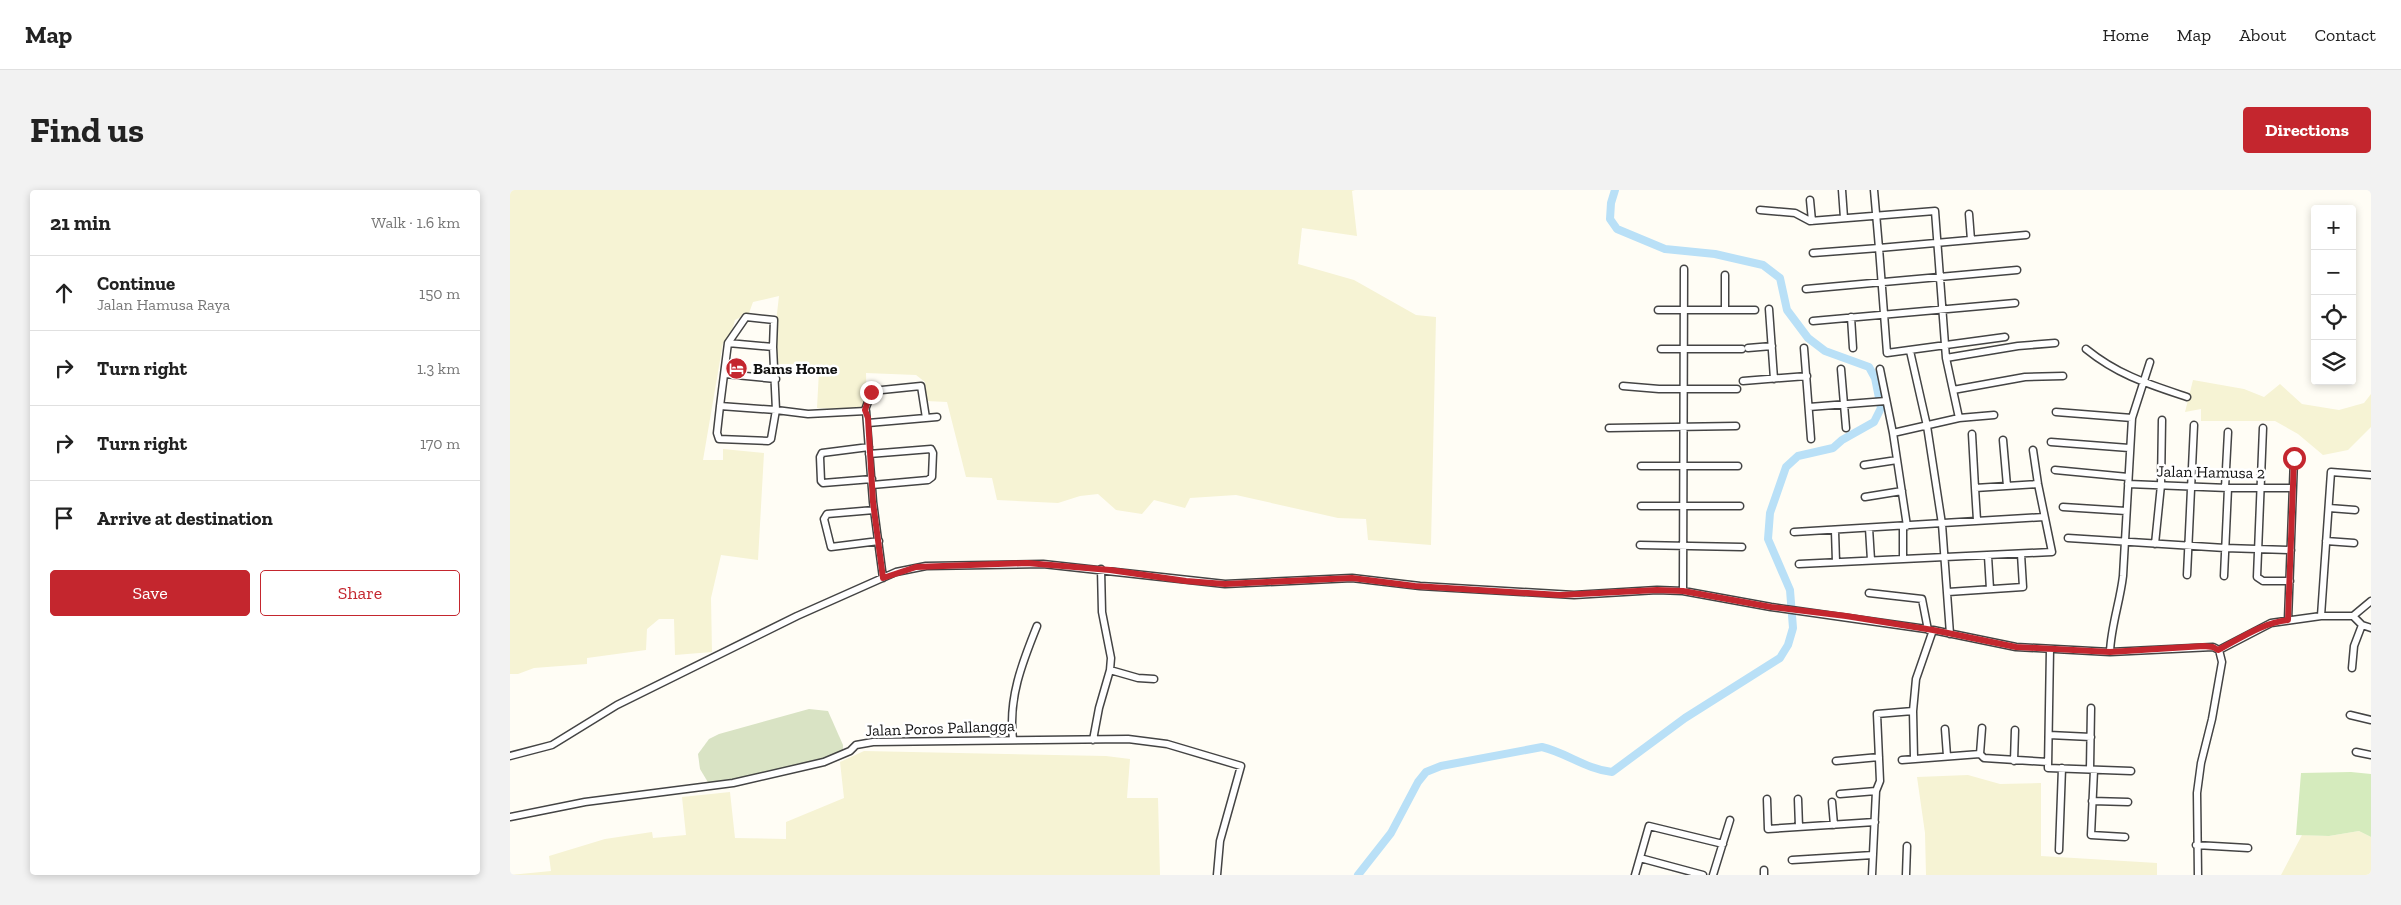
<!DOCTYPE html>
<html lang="en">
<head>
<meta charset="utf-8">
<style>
  :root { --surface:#fff; --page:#f2f2f2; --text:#222; --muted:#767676; --line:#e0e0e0; --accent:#c4262e }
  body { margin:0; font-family:"Zilla Slab",serif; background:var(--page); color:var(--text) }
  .controls { position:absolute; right:15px; top:15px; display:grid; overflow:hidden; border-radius:5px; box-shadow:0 2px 8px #0003 }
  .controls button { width:45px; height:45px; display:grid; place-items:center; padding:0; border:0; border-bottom:1px solid var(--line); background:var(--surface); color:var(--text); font:25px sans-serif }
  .stop { position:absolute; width:15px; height:15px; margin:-11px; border:4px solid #c4262e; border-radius:50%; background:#fff }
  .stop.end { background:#c4262e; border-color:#fff; box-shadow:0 1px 5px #0008 }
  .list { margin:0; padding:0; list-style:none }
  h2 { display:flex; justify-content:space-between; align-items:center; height:65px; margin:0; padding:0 20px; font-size:21px }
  h2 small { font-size:16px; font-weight:400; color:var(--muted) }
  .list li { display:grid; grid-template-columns:32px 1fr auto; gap:15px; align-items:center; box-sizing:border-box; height:75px; padding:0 20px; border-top:1px solid var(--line) }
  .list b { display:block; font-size:19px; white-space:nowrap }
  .list p { margin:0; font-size:16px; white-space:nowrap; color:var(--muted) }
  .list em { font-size:16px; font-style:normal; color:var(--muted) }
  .actions { display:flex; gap:10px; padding:15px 20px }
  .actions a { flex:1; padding:11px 0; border:1px solid var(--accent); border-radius:5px; text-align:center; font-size:18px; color:var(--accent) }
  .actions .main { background:var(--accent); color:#fff }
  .icon { flex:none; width:28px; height:28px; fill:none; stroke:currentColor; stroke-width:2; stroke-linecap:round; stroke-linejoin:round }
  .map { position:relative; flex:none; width:1861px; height:685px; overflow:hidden; border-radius:5px }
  header { display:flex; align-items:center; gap:30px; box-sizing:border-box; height:70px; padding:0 25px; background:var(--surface); border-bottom:1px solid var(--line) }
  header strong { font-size:24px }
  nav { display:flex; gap:28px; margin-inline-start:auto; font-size:18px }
  .intro { display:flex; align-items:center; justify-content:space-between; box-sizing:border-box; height:120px; padding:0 30px }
  h1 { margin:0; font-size:35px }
  .button { padding:12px 22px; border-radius:5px; background:var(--accent); color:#fff; font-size:18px; font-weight:700 }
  main { display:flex; gap:30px; padding:0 30px }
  aside { flex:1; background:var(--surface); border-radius:5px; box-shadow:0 2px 8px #0003 }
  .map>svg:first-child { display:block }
  .farmland { fill:#f6f3d4 }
  .green { fill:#d5ebbd }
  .cemetery { fill:#d9e3c4 }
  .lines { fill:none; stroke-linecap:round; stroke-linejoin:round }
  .canal { stroke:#b9e0f7; stroke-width:8 }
  .street-casing { stroke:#444; stroke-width:9 }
  .street { stroke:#fff; stroke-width:6 }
  .route { stroke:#c4262e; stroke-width:6 }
  .labels { text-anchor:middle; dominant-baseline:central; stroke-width:5; stroke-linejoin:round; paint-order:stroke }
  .poi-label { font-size:16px; font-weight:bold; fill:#111; stroke:#fff; text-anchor:start }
  .street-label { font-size:16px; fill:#111; stroke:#fff }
</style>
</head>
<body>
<header>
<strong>Map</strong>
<nav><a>Home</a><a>Map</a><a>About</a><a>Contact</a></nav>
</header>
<div class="intro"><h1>Find us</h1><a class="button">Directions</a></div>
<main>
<aside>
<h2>21 min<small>Walk · 1.6 km</small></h2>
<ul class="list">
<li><svg class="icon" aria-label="ahead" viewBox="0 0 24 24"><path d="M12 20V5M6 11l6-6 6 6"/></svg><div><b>Continue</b><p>Jalan Hamusa Raya</p></div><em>150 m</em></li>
<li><svg class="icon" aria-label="right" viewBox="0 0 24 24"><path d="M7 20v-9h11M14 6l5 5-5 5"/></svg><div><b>Turn right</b></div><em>1.3 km</em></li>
<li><svg class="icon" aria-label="right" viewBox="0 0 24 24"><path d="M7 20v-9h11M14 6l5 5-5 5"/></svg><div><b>Turn right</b></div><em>170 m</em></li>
<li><svg class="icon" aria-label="arrive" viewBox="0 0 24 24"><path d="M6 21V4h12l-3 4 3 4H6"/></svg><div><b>Arrive at destination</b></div></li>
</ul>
<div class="actions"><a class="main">Save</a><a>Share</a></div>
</aside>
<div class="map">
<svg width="1861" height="685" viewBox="0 0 1861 685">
  <rect width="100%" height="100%" fill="#fffdf5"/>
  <!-- farmland -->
  <path class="farmland" d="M0 0H845L842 1 847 46 792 38 788 74 844 90 906 125 926 127 921 355 858 350 856 329 828 328 726 305 680 308 675 318 644 310 632 324 606 320 588 304 570 306 548 313 487 310 482 288 456 287 437 212 416 211 415 192 406 185 356 183 357 220 307 218 309 181 287 178 284 174H267L262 166 269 106 243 112 239 123 225 130 220 148 213 153 193 270H213V259L254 263 248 370 211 365 201 408 202 462 165 465 164 429H149L137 439 136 460 77 468V474L24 478 8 484H0Z
    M1683 190 1734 199 1754 207 1770 194 1792 214 1829 220 1854 213 1861 204V237L1838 260 1813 265 1788 244 1765 231H1691V219L1675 222Z
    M354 561 596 566 620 569 617 608H648L650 685H0L41 681 39 666 95 649 142 642 143 648 176 645 172 607 220 602 225 648 276 649V632L334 608 330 572Z
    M1458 585 1490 594 1531 593V666L1647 673V685H1416L1415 643 1407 587Z
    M1849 641 1861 647V685H1771L1792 645 1819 646Z"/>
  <!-- green -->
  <path class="green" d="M1841 582 1861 584V647L1849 641 1819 646 1786 645 1791 583Z"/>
  <!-- cemetery -->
  <path class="cemetery" d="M299 519 318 521 333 555V562C291 580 244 588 199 594L190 579 188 564 199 549 209 544Z"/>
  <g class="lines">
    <!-- canal -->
    <path class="canal" d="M848 685 881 643 908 592 916 582 931 576 1032 557C1057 563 1076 579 1102 582L1175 528 1270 468 1278 455 1283 438 1280 400 1258 349 1260 323 1276 277 1288 266 1323 258 1332 250 1364 232 1371 218 1365 188 1359 177 1315 161 1298 148 1277 120 1270 88 1253 75 1205 64 1155 59 1107 39 1100 29 1101 13 1105 0"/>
    <defs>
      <path id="street" d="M1332 0 1334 28
        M1300 10 1302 31
        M1250 20 1285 23 1300 31 1425 21 1436 168 1449 228
        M1459 24 1461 50
        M1303 63 1369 58 1364 0
        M1215 85V119
        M1296 99 1507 80
        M1259 119 1264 189
        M1148 120H1245
        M1341 127 1343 158
        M1303 131 1505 113
        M1495 147 1377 163 1369 58 1516 45
        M263 157 218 153 236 127 264 130 263 157 266 220 298 224 356 221 363 312 373 388
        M1238 158 1262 156
        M1294 158 1301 249
        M1151 159H1232
        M1576 159C1608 185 1638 194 1677 207
        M1400 161 1417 236 1432 334 1440 444
        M1436 168 1508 156 1545 153
        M1331 179 1336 238
        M1370 179 1383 243 1397 336
        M215 184 266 189
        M1233 191 1297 186
        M1113 196 1149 199H1227
        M1443 200 1515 187 1553 186
        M210 216 266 220 261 249 258 251 209 249 207 243Z
        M210 216 218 153
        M1299 217 1376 211
        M355 220 362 201 411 196 416 228
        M1546 222 1622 228
        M358 233 427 227
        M1099 238 1226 236
        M1753 238 1747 387 1753 391H1780
        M1383 243 1449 228 1484 225
        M1462 244 1465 298 1528 294
        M1493 250 1497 296
        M1541 252 1619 258
        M359 257 312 263 310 267 311 291 313 293 362 289
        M359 264 421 259 423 263 422 287 418 290 362 295
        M1354 275 1387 270
        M1131 276H1228
        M1545 280 1618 287
        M1618 294 1718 298H1783
        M1465 298 1467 330
        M1715 298 1718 242
        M1355 307 1392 301
        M1131 316H1230
        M1553 317 1616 321
        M1819 318 1845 320
        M364 320 317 324 314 329 321 357 369 351
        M1393 336V368
        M1359 338 1361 370
        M1325 341 1326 372
        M1284 342 1534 327
        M1558 348 1715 358 1781 360
        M1816 351 1844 353
        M1645 354 1651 295 1652 230
        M1130 355 1232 357
        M1478 366 1480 399
        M1289 374 1542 362 1528 294 1523 260
        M1677 385 1684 235
        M1714 386 1718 298
        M1173 401 1174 79
        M1438 402 1513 397 1511 364
        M1359 403 1412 409 1418 440
        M1811 426 1821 282 1861 285
        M1843 426 1852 435 1861 438
        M1778 430 1784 269
        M1540 459 1538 578 1621 581
        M1709 460 1761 433 1811 426H1843L1861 411
        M1600 462C1601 436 1610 412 1613 386L1622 228 1640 172
        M1842 478 1844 456 1852 435
        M600 480 628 488 644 489
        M1840 525 1861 530
        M1435 539 1437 566
        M1539 545 1581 547
        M503 549C498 509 512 473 527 436
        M583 550 589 518 600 480 601 468 592 422 591 379
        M1846 562 1861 565
        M1470 564 1472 538
        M0 566 42 555 107 515 287 426 386 382 416 376 533 374 715 394 842 388 910 396 1064 405 1147 400 1173 401 1261 417 1423 440 1506 457 1600 462 1703 457 1709 460 1712 472 1702 529 1691 573 1687 603 1688 685
        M1404 568 1403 521 1406 489 1423 440
        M1392 570 1470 564 1474 568 1538 572
        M1326 571 1369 567
        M1504 571 1505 540
        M1580 579 1581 518
        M1584 580 1581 645 1615 647
        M1330 604 1366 601
        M1257 609 1258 639 1365 632
        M1288 609 1289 637
        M1582 611 1618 612
        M1322 612 1324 635
        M0 627 75 612 223 593 314 572 340 561 346 555 363 552 618 549 657 554 731 576 710 651 707 685
        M1686 655 1738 658
        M1549 660 1552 578
        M1130 668 1193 685
        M1282 670 1363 665
        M1125 685 1139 636 1213 654
        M1203 685 1220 630
        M1254 685V680
        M1362 685 1366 601 1370 591 1367 524 1403 521
        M1396 685 1397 656"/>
    </defs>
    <!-- street casing -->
    <use href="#street" class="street-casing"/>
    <!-- street -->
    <use href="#street" class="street"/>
  </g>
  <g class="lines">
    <!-- route -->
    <path class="route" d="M361 202 355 220 358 228 363 312 373 388 406 377 517 373 600 380 676 391 715 394 842 388 905 396 1050 405 1147 400 1173 401 1261 417 1336 426 1423 440 1506 457 1600 462 1694 456 1703 457 1708 460C1731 448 1752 433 1778 430L1784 268"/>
  </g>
  <!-- icons -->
  <defs>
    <symbol id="hotel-disc" viewBox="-11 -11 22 22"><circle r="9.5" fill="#c4262e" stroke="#fff"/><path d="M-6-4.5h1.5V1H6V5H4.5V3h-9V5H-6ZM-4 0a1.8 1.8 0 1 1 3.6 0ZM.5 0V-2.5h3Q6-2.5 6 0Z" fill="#fff"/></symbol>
  </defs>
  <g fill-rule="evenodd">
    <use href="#hotel-disc" x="214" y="166" width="25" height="25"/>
  </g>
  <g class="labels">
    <!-- poi labels -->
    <g class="poi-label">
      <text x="243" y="178">Bams Home</text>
    </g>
    <!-- street labels -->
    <g class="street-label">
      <text transform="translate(1701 282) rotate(1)">Jalan Hamusa 2</text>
      <text transform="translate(430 538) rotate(-2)">Jalan Poros Pallangga</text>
    </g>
  </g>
</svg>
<div class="controls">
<button>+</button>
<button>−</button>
<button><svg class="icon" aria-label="locate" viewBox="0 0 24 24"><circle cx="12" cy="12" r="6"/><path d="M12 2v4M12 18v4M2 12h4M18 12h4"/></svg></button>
<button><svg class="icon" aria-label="layers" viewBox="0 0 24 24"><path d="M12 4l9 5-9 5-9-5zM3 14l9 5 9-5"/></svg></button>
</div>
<div class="stop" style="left:1784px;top:268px"></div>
<div class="stop end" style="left:361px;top:202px"></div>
</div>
</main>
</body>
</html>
